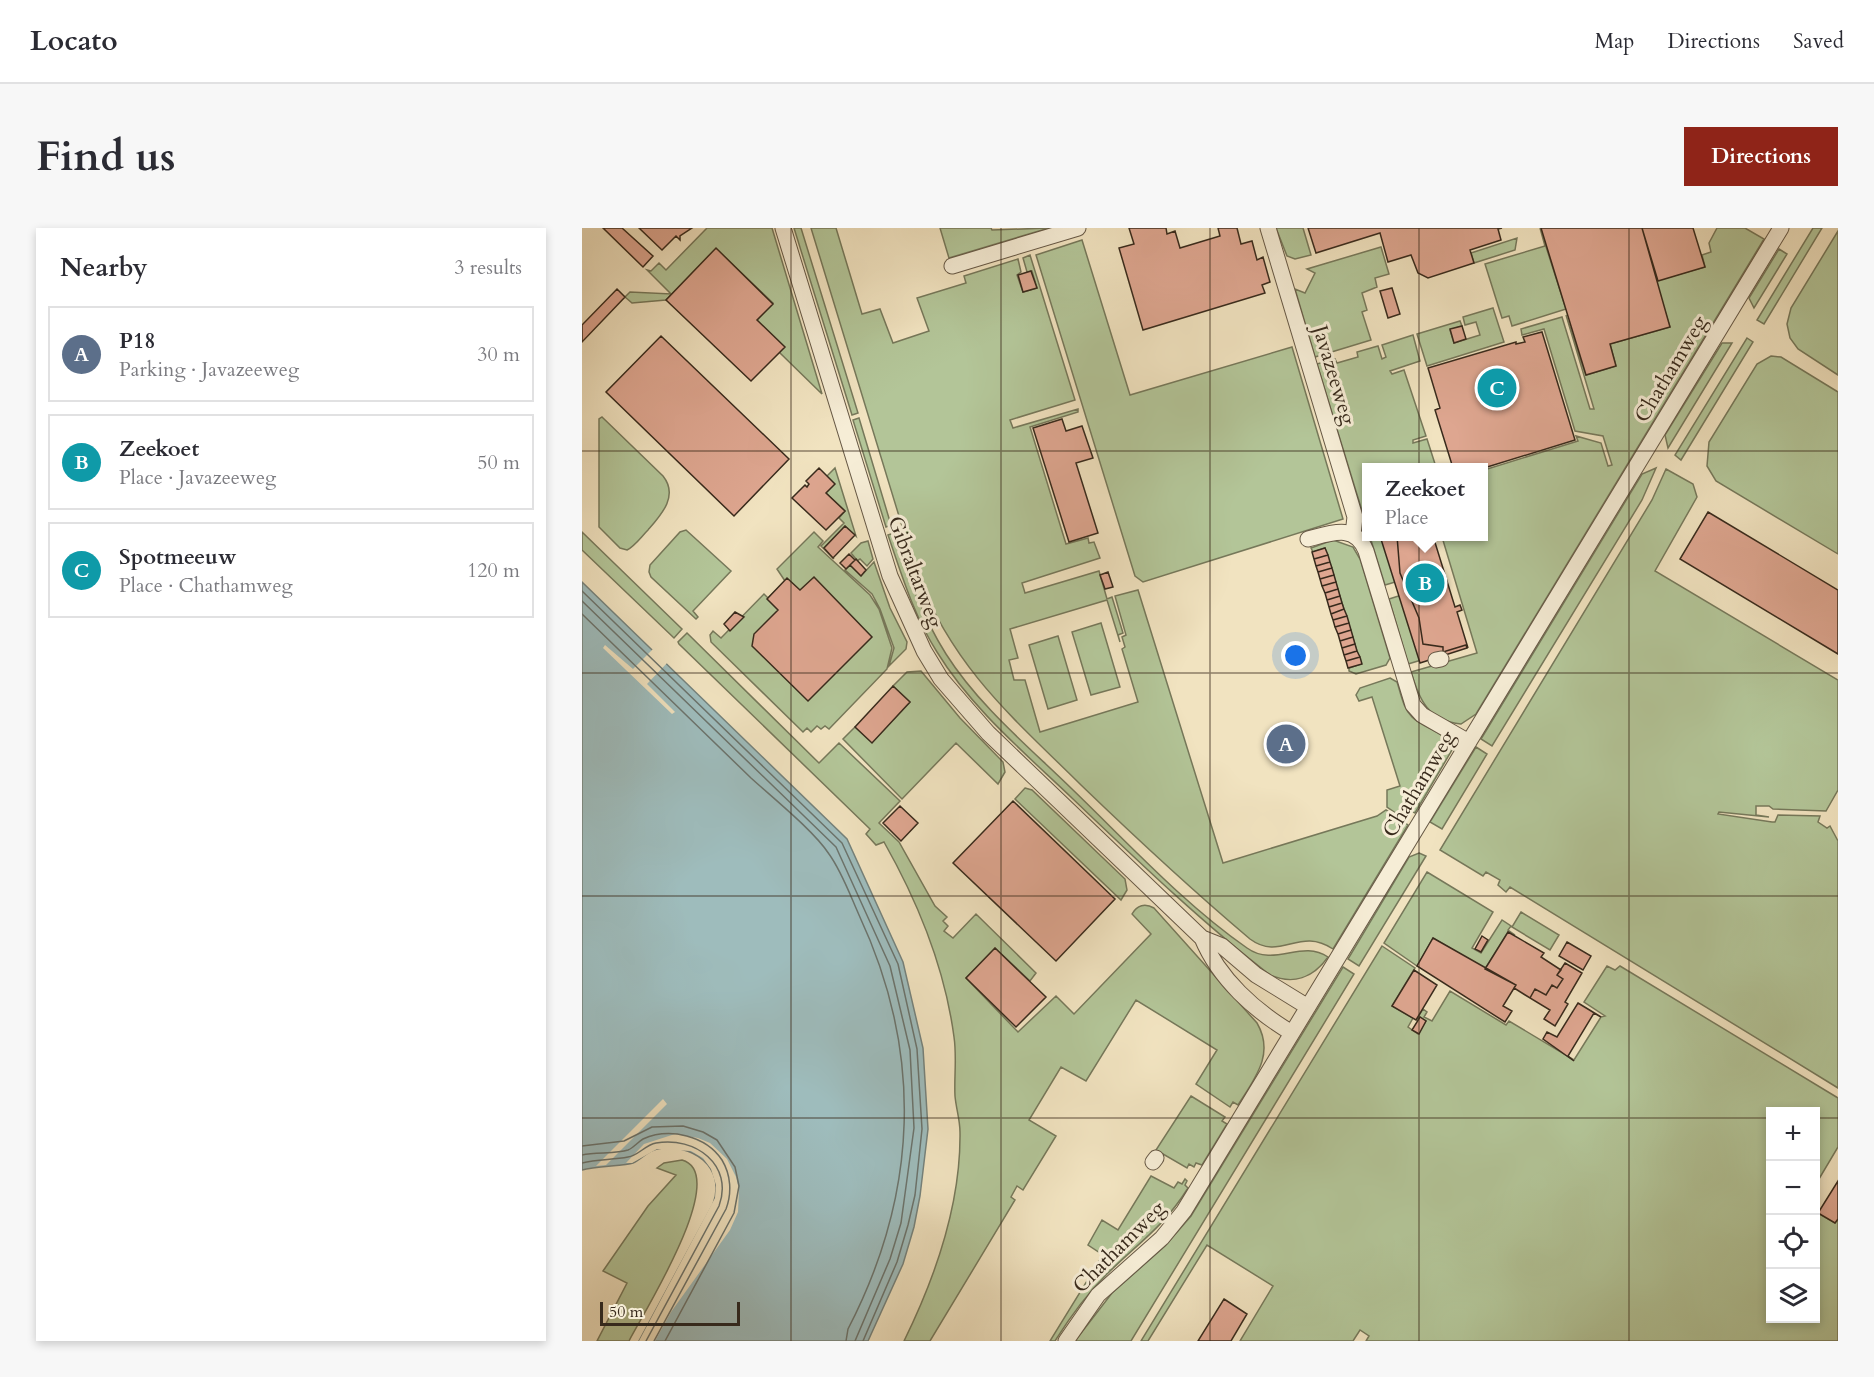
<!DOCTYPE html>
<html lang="en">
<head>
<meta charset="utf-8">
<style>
  :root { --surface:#fff; --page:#f7f7f7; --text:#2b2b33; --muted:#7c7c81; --line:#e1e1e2; --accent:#8f2418 }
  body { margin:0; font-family:Cardo,serif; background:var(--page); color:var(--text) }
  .controls { position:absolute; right:18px; bottom:18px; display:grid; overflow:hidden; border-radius:0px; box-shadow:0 3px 9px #0003 }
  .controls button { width:54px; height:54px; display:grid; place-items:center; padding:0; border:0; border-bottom:2px solid var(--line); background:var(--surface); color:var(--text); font:30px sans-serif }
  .scale { position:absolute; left:18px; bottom:15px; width:140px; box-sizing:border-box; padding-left:6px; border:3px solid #382a1c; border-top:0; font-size:16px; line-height:21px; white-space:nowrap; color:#382a1c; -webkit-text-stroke:4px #f6edd6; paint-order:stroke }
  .you { position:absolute; left:714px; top:428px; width:21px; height:21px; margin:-15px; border:4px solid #fff; border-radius:50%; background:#1a73e8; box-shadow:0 0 0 9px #1a73e833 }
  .badge { display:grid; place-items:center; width:39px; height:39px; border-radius:50%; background:var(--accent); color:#fff; font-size:20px; font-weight:700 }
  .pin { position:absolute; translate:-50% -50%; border:3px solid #fff; box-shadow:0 2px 6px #0006 }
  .popup { position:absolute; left:780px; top:235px; width:126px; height:78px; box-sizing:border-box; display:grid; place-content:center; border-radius:0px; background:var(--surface); filter:drop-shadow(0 2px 4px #0005); font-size:20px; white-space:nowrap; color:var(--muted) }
  .popup b { font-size:22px; color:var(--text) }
  .popup::after { content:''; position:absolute; left:50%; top:100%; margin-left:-12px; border:12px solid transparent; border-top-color:var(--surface) }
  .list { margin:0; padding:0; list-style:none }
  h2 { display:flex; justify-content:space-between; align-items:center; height:78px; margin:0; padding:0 24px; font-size:26px }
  h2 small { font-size:20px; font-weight:400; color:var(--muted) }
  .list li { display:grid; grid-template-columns:39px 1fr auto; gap:18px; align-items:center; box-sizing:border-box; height:96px; margin:0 12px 12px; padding:0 12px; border:2px solid var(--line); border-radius:0px }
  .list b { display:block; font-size:22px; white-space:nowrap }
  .list p { margin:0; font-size:20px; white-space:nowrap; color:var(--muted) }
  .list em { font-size:20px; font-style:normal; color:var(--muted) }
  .icon { flex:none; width:33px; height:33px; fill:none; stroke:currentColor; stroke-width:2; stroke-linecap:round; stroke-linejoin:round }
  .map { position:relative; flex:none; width:1256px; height:1113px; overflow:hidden; border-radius:0px }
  header { display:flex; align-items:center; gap:36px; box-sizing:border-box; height:84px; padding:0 30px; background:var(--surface); border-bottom:2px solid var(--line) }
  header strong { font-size:28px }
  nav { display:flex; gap:33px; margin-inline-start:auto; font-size:21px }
  .intro { display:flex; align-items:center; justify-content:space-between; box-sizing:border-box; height:144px; padding:0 36px }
  h1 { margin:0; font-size:42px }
  .button { padding:15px 27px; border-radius:0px; background:var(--accent); color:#fff; font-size:21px; font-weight:700 }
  main { display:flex; gap:36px; padding:0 36px }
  aside { flex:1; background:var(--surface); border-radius:0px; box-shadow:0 3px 9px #0003 }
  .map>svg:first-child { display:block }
  .green { fill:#b3c598; stroke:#76785a; stroke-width:1.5 }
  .water { fill:#9ebcbc; stroke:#75827c; stroke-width:1.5 }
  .pier { fill:#f1e3c0 }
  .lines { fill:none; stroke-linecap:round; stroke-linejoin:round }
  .shore { stroke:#6b736c; stroke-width:1.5 }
  .building { fill:#dea690; stroke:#382a1c; stroke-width:1.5 }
  .street-casing { stroke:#665845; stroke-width:17 }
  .street { stroke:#f6edd6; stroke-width:15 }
  .grid { fill:none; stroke:#382a1c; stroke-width:1.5; stroke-opacity:0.55 }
  .labels { text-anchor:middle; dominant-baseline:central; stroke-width:6; stroke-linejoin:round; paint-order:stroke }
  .street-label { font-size:21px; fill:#382a1c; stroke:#f6edd6 }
</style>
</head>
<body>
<header>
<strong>Locato</strong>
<nav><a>Map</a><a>Directions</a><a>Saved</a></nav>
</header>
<div class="intro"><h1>Find us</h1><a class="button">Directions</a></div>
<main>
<aside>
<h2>Nearby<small>3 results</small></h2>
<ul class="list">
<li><span class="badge" style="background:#5c6f8a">A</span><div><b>P18</b><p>Parking · Javazeeweg</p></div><em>30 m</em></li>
<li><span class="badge" style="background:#0f9aa8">B</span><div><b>Zeekoet</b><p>Place · Javazeeweg</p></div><em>50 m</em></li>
<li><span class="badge" style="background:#0f9aa8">C</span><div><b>Spotmeeuw</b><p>Place · Chathamweg</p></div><em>120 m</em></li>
</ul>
</aside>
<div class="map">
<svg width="1256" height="1113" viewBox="0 0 1256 1113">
  <rect width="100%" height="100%" fill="#f1e3c0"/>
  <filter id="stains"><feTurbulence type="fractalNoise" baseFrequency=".00333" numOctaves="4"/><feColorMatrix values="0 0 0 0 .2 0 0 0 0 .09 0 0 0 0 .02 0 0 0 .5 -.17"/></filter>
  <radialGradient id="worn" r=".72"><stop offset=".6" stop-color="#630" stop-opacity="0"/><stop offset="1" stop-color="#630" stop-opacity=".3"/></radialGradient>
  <!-- green -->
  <path class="green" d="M125 0H190L240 166 197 124 175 92 191 75 134 21 84 72 50 75 43 69 48 64 89 66 65 42 69 43 77 35 84 42Z
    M212 0H219L276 185 270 187Z
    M229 0H254L280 86 298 81 311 115 347 103 335 70 384 55 382 48 436 31 439 44 435 47 441 64 455 60 450 43 445 44 441 30 448 27 493 172 428 192 431 200 496 181V184L448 199 484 316 506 310 507 315 512 314 518 330 440 355 443 365 517 343 525 371 530 369 541 405 536 407 538 414 525 372 428 401 436 430 427 432 432 452H443L458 504 556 474 540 421 543 419 540 409 544 407 533 368 556 362 641 635 795 588 804 582 826 597 751 721C717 698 699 734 668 711 610 662 554 610 499 557 428 487 374 442 335 347Z
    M358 0H409L410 2 467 0 367 30Z
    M694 0H721L729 27 713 31 705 28Z
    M958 0 984 81 930 98 927 88 920 90 903 36 963 18Z
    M1135 0H1163L1182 11 894 486 879 496C845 492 838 472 829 444L895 425 860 309 902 308V242L996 213 994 208 1019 215 1026 238 1030 237 1021 208 993 203 962 101 940 107 939 101 980 89 1008 181H1012L984 87 1004 147 1034 138 1028 116 1088 99 1073 53 1123 39 1120 27 1129 24 1127 15Z
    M1231 0H1240L1182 96 1175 92Z
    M1256 3V147L1216 121 1208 110 1205 96 1209 80Z
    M935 10 933 22 892 35 889 25Z
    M500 12 548 167 710 119 761 291 561 354 553 348 454 27Z
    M799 19 807 46 793 50 795 59 780 65 785 82 780 84 789 112 733 129 713 61 723 65 733 45 725 41Z
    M1197 21 1205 26 1172 80 1167 70Z
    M911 80 922 114 845 138 835 106 878 93 880 98 868 102 872 115 898 107 894 94 883 97 881 89Z
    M831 107 838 133 808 143 810 146 822 142 844 208 831 212V215L845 211 854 239 784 240V285L781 286 735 136 753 131 755 135 776 129 775 124 796 118 800 131 804 129 800 117Z
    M1165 110 1171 114 1099 232 1093 227Z
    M1140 115H1150L1086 220 1083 207Z
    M1189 128 1199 129 1256 164V326L1134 253 1125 238 1127 214 1175 136Z
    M20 189 81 248C97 268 79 287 66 302 59 309 53 318 45 322L38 320 17 299V191Z
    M277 190 309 297 304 299 271 192Z
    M253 240 274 308 263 298 242 320 252 331 239 318 262 295 257 290 263 283 244 265 245 248Z
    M1074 240 1060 272 910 518 899 511 1060 246Z
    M1084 241 1111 256 1115 269 1073 343 1256 452V562L1244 583 1191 581 1187 578H1174V587L1187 589 1137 584 1136 586 1190 594H1193L1196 587 1238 588 1236 594 1245 600 1248 598 1256 613V860L928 659 924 664 916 657 918 652 904 644 901 648 858 622 1070 272Z
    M104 302 149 343 111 383 116 389 114 391 69 349 67 344 68 337 98 304Z
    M0 304 100 401 92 410 0 322Z
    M232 304 241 313 236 319 288 367 297 381 310 420 305 441 247 501 243 498 239 501 235 498 229 504 225 500 221 504 129 414 128 407 131 403 139 410 182 366 186 370 203 353 195 341Z
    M312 305C326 348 340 388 364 426 397 478 447 519 490 561 546 615 602 676 665 720 693 740 719 711 746 729 731 750 711 757 688 747 618 693 555 632 491 571 443 525 390 481 355 424 332 388 320 348 306 307Z
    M788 309H815L820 352 803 357Z
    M751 312 771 319 778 331 808 430 804 437 774 446 767 443V440L779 436 743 320 731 324 729 320Z
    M286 313 291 331 285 338 278 331 268 337 279 348 292 334 308 380 325 414 324 421 307 438 312 420 298 381 290 366 263 342 274 331 269 325 279 315Z
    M826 365 846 430 826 436 807 371Z
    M519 395 538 459 509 467 490 404Z
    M105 405 237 535 257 515 318 573 297 595 317 614 353 678 365 689 361 693 366 698 362 703 371 710 394 686 454 745 448 753 413 720 384 750 436 804 474 768 492 786 569 706 550 686C555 677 563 675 572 680L675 795C693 826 673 850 656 877L651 874 648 879 614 856 635 822 554 772 504 853 479 839 447 892 474 908 441 962 435 958 429 969 433 972 348 1113H322C353 1050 379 976 378 904 378 892 374 880 373 868 372 849 375 829 372 809 363 741 336 674 302 614L294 617 284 606 288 601 97 416 96 414Z
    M476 408 495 472 466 481 447 417Z
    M339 443 378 490 421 534 423 544 416 556 374 515 320 571 261 511 273 499 290 514 328 474 311 458 325 444Z
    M808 450 815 454C819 466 821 480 830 489 843 502 865 503 870 522L833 585 826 581 821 590 805 579V562L818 558 790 469 777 473 774 467 778 460Z
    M894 519 905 526 860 601 848 594Z
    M443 560 450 562 543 651 545 662 539 672 433 571Z
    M837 625 844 628 777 738 766 731 827 629Z
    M845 644 911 684 890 720 899 725 920 692 929 698 926 702 933 707 926 704 903 741 851 710 835 738 802 715Z
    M939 684 977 707 968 722 930 699Z
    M800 718 833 740 810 778 831 790 826 799 836 806 844 793 838 789 834 792 841 781 845 784 842 789 850 793 868 763 924 797 927 793 992 832 1019 789 1023 788 1002 774 1025 738 1033 742 1038 738 1256 870V919L1234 956V884H1188V1090H1234V987L1236 985 1253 995 1256 991V1113H784L787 1108 778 1102 771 1113H658L691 1058 625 1017 566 1113H559Z
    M761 739 772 746 549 1113H493L530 1065 583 1018 609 988Z
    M609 868 643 889 640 893 645 896 620 937 614 935 612 939 607 936 605 940 574 922Z
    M100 932C150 946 60 1087 47 1113H15L45 1055 21 1043 66 978 94 947 75 940 82 935Z
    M569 948 592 960 596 954 600 956 603 951 605 953 603 957 606 960C581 1000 556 1015 524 1047 504 1067 488 1089 473 1113H468L521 1027 506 1017 520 992 536 1002Z"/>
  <!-- water -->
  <path class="water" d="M0 354 265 611 321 734 341 820 346 901 338 968 332 999 321 1036 286 1113H57L131 976C145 939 109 914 75 921 65 923 60 931 51 935 43 938 13 938 0 942Z"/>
  <!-- pier -->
  <path class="pier" d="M23 417 51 441 72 420 86 434 65 456 93 484 90 486 21 420Z
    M81 871 85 876 24 937 14 938Z
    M93 906 116 910 128 915 145 931 154 949 157 961 156 984 148 1002 89 1084 73 1113H57L133 970 134 957 129 941 121 930 109 923 75 921 50 935H44L62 916Z"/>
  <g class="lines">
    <!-- shore -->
    <path class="shore" d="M0 363 260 615 316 736 335 821 340 901 333 967 326 997 315 1034 281 1113
      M0 373 254 619 308 738 328 822 332 900 319 995 308 1031 273 1113
      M0 386C56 440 113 496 169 550 191 570 232 603 247 626 260 644 268 667 277 687 342 826 336 966 266 1101L264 1113
      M0 918 42 913 70 899 101 898 121 904 135 912 153 939 157 958 152 985 83 1113
      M0 927C14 924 34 926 46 922 51 920 56 914 61 911 88 899 124 908 140 932 149 947 150 965 144 981L72 1113
      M0 935C15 931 30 932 46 929 56 928 63 917 74 915 113 908 152 937 137 978L64 1113"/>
  </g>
  <!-- building -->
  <path class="building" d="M21 0H40L71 28 61 39Z
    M57 0H110L98 8V12L94 8 80 22Z
    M547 0H584L585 6 593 3 598 20 638 8 636 0H655L659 16 670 13 675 32 681 29 688 54 680 57 683 65 561 102 537 20 552 16Z
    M726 0H920L916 1 919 12 888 22 892 35 846 50 836 45 829 27 806 34 798 5 734 25Z
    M959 0H1060L1088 99 1028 116 1034 138 1004 147Z
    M1060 0H1111L1123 39 1076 53Z
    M134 20 191 76 175 92 203 119 169 153 84 72Z
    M449 43 455 60 441 64 436 47Z
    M810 60 818 86 806 90 798 63Z
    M35 61 43 69 0 114V97Z
    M880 98 884 111 872 115 868 101Z
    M960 104 993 212 902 240H871L853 182 858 180 846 140 934 114V116L943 114 941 109Z
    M79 108 207 231 152 288 24 164Z
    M480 191 484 203 500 198 511 230 494 235 516 305 487 314 451 200Z
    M237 240 253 256 244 265 263 283 244 302 210 270 223 257 225 259 227 256 224 253Z
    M1126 284 1256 362V426L1098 331Z
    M263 298 273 307 251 330 242 320Z
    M798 308H815L818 345 837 390 841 416 861 419V424L884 417 885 420 838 435Z
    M815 308H851L873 379 878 377 880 382 875 384 886 420 884 417 861 424V419L841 416 837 390 818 345Z
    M743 320 746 327 732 331 730 324Z
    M267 326 273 332 264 341 258 335Z
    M746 327 748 334 734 338 732 331Z
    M274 331 284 342 279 348 268 337Z
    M748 334 750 340 736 344 734 338Z
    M750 340 752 347 738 351 736 344Z
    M526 344 531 359 523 361 518 347Z
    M752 347 754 354 740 358 738 351Z
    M232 349 290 409 226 473 170 418 172 406 196 382 185 371 205 350 218 362Z
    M754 354 756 361 743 365 740 358Z
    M756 361 758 368 745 372 743 365Z
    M758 368 760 375 747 379 745 372Z
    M760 375 762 381 749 386 747 379Z
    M762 381 765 388 751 392 749 386Z
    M153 384 162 389 148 403 142 396Z
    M765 388 767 395 753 399 751 392Z
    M767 395 769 402 756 406 753 399Z
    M769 402 771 409 758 413 756 406Z
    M771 409 773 416 760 420 758 413Z
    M773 416 775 423 762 427 760 420Z
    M775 423 778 429 764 433 762 427Z
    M778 429 780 436 766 440 764 433Z
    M311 458 328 474 290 515 273 499Z
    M431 573 533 671 474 733 371 635Z
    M318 578 336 595 319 613 301 595Z
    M926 704 962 725 959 729 979 742 975 747 981 751 975 760 970 757 964 767 953 761 948 770 932 760 934 757 903 741Z
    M900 708 906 712 899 724 893 721Z
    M851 710 934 757 921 778 930 783 923 794 835 738Z
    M985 714 1009 728 1001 742 977 728Z
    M413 720 464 769 434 799 384 750Z
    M983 735 1000 745 983 774 986 776 973 798 962 791 968 782 948 770 953 761 964 767 970 757 975 760 981 751 975 747Z
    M832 742 855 757 834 792 810 778Z
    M996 775 1019 789 1012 785 986 828 992 833 961 811 965 804 975 809Z
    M838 789 844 793 837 806 830 802Z
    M1256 953V991L1253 995 1236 985Z
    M642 1071 665 1086 649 1113H616Z"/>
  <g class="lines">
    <defs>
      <path id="street" d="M201 0 308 348 342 423 359 451 406 505 620 710 640 718 674 747 726 779
        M686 0 773 289 771 306
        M370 38 496 0
        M726 311C749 305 773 295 784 323L831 477 840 487 887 514
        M854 432 859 431
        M620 710C637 751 673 783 710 805
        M571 934 574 930
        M484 1113 516 1067 580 1010 602 983 1199 0"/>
    </defs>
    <!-- street casing -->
    <use href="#street" class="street-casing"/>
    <!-- street -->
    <use href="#street" class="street"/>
  </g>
  <!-- grid -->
  <path class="grid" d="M209 0V1113M419 0V1113M628 0V1113M837 0V1113M1047 0V1113M0 223H1256M0 445H1256M0 668H1256M0 890H1188M1234 890H1256"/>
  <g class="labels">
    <!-- street labels -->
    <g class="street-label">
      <text transform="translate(1089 141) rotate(-59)">Chathamweg</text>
      <text transform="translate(752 147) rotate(73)">Javazeeweg</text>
      <text transform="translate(333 344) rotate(69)">Gibraltarweg</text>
      <text transform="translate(837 556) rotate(-59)">Chathamweg</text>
      <text transform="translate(537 1019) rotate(-45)">Chathamweg</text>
    </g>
  </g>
  <rect width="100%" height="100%" filter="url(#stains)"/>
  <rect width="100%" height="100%" fill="url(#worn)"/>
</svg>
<div class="controls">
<button>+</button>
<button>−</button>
<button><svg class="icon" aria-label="locate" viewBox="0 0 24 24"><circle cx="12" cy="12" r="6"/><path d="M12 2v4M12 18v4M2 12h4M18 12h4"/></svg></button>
<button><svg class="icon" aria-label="layers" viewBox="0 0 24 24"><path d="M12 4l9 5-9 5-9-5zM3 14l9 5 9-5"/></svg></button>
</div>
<div class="scale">50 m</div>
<div class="you"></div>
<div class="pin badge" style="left:704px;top:516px;background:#5c6f8a">A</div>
<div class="pin badge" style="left:843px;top:355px;background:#0f9aa8">B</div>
<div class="popup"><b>Zeekoet</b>Place</div>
<div class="pin badge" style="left:915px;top:160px;background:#0f9aa8">C</div>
</div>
</main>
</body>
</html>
